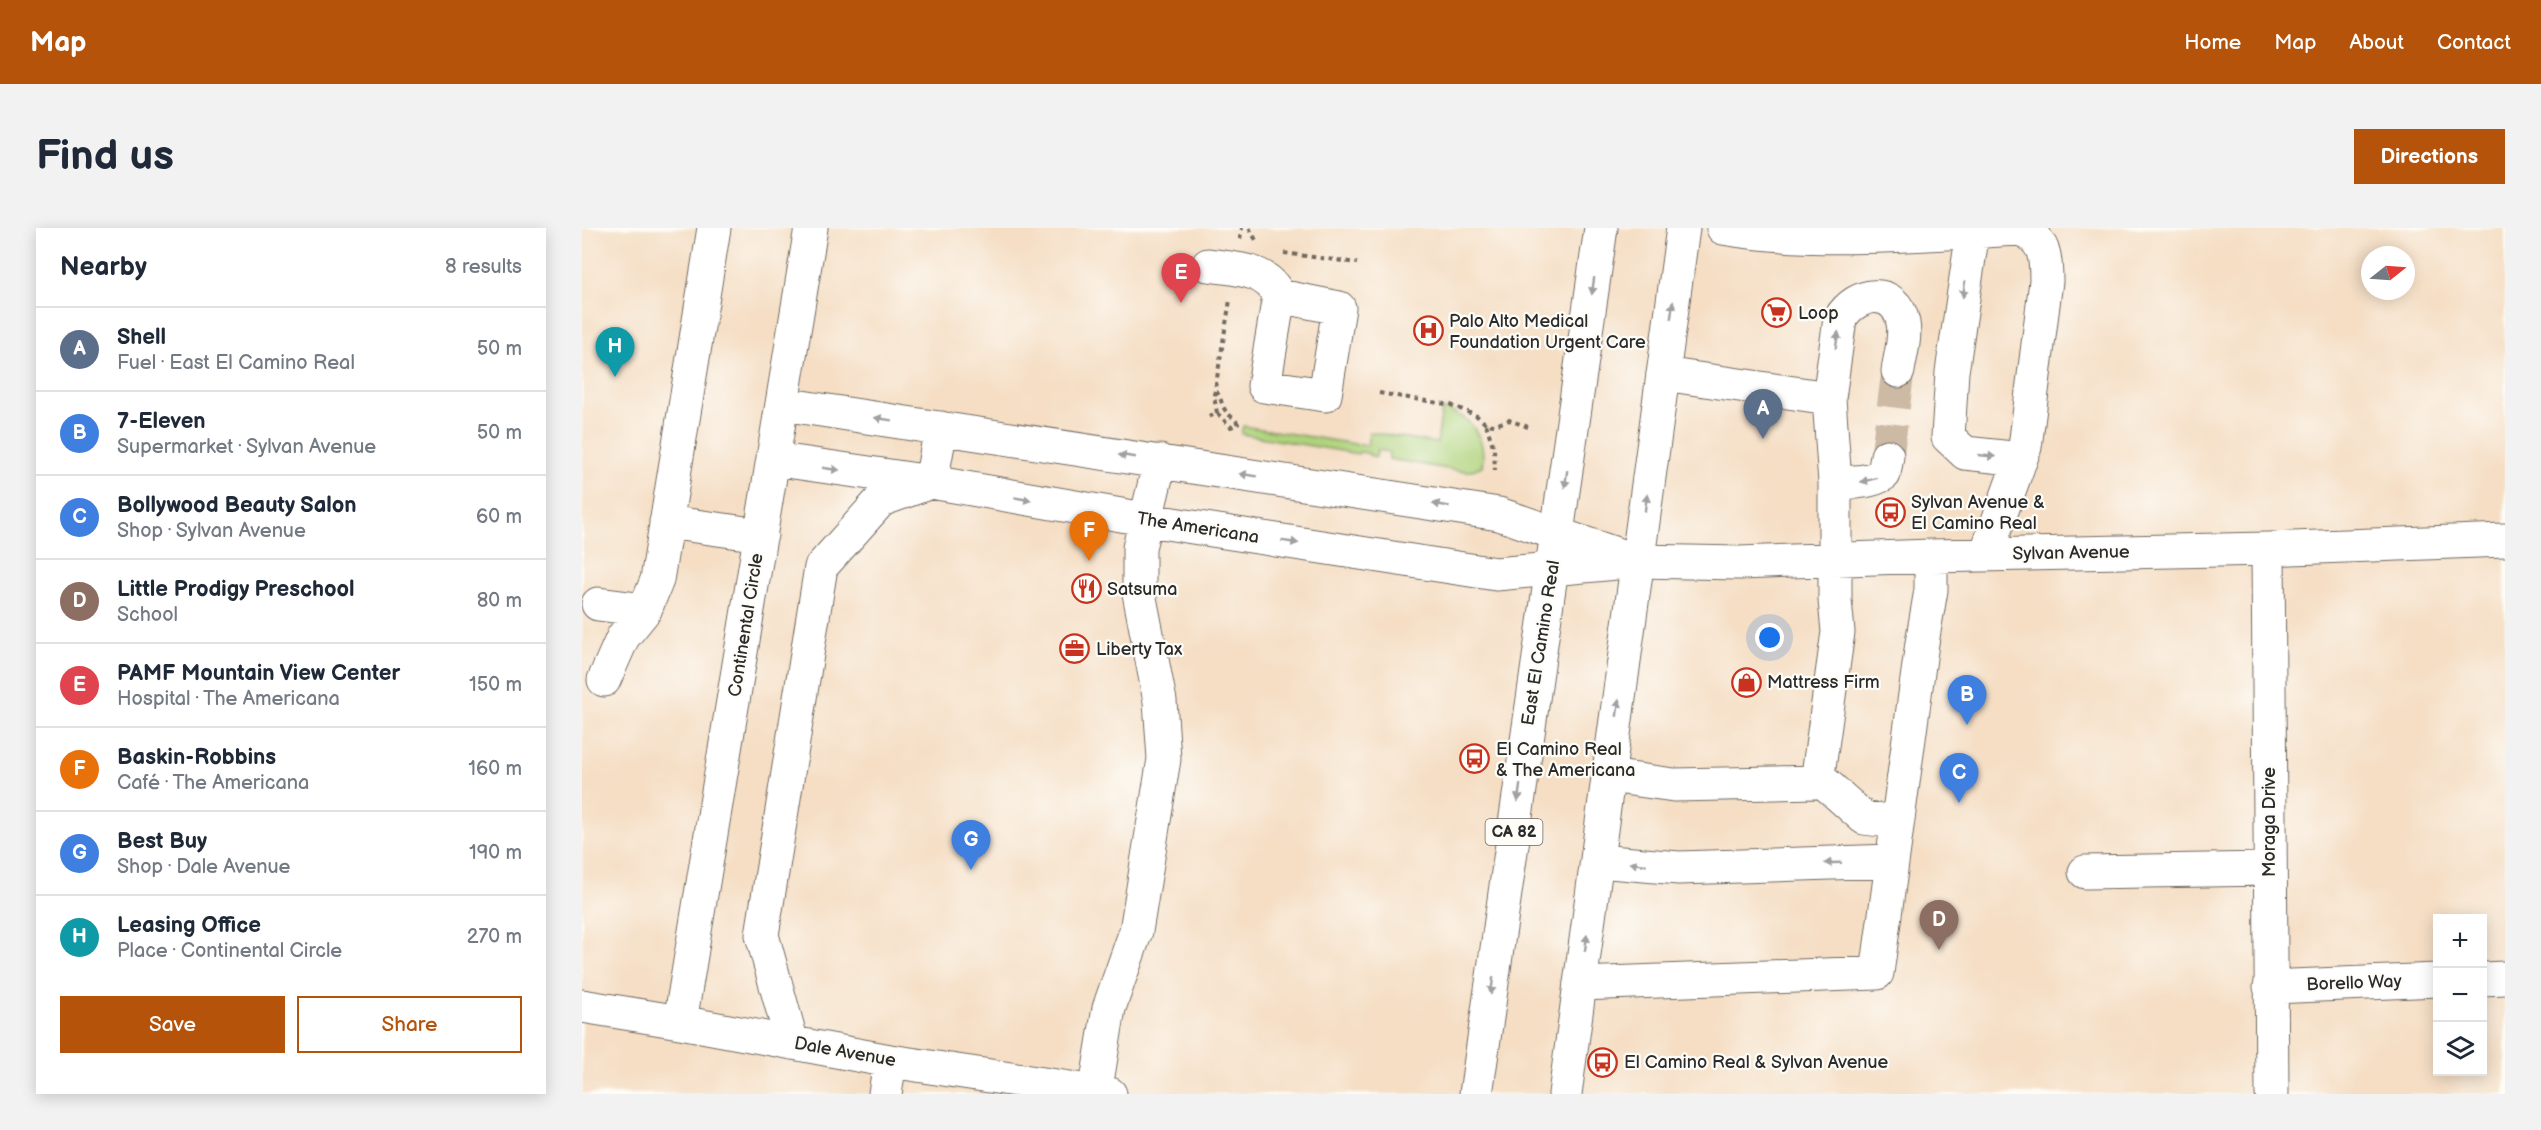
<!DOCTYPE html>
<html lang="en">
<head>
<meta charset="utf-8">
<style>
  :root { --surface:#fff; --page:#f2f2f3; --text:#1f2937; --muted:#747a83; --line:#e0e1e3; --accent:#b45309 }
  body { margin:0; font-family:"Balsamiq Sans",sans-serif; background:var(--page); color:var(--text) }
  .controls { position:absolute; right:18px; bottom:18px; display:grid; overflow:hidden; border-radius:0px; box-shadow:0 3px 15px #0003 }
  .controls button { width:54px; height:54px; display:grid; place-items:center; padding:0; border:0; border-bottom:2px solid var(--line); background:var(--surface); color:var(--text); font:30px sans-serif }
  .compass { position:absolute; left:1779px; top:18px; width:54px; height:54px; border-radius:50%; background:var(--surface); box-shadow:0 3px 15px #0003; rotate:73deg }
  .you { position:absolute; left:1188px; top:410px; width:21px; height:21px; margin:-15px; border:4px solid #fff; border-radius:50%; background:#1a73e8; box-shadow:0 0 0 9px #1a73e833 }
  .badge { display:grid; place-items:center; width:39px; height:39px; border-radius:50%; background:var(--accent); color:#fff; font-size:20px; font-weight:700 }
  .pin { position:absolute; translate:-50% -50px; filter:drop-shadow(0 2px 3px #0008) }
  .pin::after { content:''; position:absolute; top:32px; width:21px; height:18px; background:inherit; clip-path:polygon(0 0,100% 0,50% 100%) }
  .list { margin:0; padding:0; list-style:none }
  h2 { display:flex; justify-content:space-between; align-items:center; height:78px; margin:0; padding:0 24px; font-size:26px }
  h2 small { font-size:20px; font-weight:400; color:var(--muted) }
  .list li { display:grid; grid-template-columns:39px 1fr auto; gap:18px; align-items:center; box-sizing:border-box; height:84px; padding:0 24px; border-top:2px solid var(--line) }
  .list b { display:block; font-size:22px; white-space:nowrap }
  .list p { margin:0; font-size:20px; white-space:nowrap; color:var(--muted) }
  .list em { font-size:20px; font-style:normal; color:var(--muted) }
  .actions { display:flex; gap:12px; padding:18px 24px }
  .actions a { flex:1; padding:14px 0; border:2px solid var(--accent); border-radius:0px; text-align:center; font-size:21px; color:var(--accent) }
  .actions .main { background:var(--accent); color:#fff }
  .icon { flex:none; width:33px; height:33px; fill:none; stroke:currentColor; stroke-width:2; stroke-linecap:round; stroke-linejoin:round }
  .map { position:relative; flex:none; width:1923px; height:866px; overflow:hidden; border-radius:0px }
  header { display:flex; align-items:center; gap:36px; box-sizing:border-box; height:84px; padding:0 30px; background:var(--accent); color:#fff }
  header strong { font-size:28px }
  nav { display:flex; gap:33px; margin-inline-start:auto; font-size:21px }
  .intro { display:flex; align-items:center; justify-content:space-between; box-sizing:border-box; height:144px; padding:0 36px }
  h1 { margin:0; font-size:42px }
  .button { padding:15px 27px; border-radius:0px; background:var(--accent); color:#fff; font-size:21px; font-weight:700 }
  main { display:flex; gap:36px; padding:0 36px }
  aside { flex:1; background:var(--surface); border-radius:0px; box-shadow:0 3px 15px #0003 }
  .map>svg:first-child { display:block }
  .green { fill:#afd37c; stroke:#6d7f54; stroke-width:1.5 }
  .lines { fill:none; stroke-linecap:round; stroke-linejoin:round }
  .minor-tunnel { stroke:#cdbaa5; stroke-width:33; stroke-dasharray:33 16; stroke-linecap:butt }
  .minor-casing { stroke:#726a61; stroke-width:35 }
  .major-casing { stroke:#726a61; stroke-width:35 }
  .path { stroke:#726a61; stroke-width:4; stroke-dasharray:4.5 4.5; stroke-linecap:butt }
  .minor { stroke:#fff; stroke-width:33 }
  .major { stroke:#fff; stroke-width:33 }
  .oneway { fill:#a0a0a0 }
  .labels { text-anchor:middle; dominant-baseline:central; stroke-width:4.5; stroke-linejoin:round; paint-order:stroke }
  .shield { fill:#fdfcf7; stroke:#6a6a68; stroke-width:1.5 }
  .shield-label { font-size:16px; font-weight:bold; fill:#2b2b2b }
  .poi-label { font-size:18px; fill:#2b2b2b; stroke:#fdfcf7; text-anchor:start }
  .street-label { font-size:18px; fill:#2b2b2b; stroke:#fdfcf7 }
</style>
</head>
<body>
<header>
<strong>Map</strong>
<nav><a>Home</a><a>Map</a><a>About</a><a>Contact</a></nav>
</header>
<div class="intro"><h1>Find us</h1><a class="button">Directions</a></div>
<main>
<aside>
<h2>Nearby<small>8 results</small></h2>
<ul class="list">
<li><span class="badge" style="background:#5c6f8a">A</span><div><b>Shell</b><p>Fuel · East El Camino Real</p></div><em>50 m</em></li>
<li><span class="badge" style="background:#3f7fe0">B</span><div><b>7-Eleven</b><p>Supermarket · Sylvan Avenue</p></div><em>50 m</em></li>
<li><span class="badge" style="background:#3f7fe0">C</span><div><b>Bollywood Beauty Salon</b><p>Shop · Sylvan Avenue</p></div><em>60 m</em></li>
<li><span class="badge" style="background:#8d6e63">D</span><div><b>Little Prodigy Preschool</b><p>School</p></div><em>80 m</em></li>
<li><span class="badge" style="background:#e0444e">E</span><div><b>PAMF Mountain View Center</b><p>Hospital · The Americana</p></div><em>150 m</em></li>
<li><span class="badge" style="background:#e8710a">F</span><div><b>Baskin-Robbins</b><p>Café · The Americana</p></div><em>160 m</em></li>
<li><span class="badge" style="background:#3f7fe0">G</span><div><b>Best Buy</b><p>Shop · Dale Avenue</p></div><em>190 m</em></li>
<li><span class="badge" style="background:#0f9aa8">H</span><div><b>Leasing Office</b><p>Place · Continental Circle</p></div><em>270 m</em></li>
</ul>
<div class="actions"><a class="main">Save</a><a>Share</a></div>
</aside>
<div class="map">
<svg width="1923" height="866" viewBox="0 0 1923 866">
  <rect width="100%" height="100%" fill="#fdfcf7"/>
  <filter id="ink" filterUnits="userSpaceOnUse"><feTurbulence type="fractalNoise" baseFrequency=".0167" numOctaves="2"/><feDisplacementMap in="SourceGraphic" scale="12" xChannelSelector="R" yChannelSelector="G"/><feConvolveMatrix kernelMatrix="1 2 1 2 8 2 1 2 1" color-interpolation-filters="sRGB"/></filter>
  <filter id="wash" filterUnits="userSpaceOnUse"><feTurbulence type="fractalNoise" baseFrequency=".008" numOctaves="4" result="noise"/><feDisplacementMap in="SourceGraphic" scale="24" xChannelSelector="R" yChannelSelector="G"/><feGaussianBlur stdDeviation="1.35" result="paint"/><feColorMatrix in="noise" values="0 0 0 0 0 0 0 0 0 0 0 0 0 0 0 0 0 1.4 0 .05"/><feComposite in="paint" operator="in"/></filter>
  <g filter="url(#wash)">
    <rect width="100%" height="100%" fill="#f5dec4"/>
    <!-- green -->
    <path class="green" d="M860 181C888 186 905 210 900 238L888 243H878L807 231V224L795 222 794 229 787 227 786 225 777 224 776 226 659 206 661 198 785 218 787 204 855 215Z"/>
  </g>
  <g filter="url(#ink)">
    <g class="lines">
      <!-- minor-tunnel -->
      <path class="minor-tunnel" d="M1305 228 1316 143"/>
      <defs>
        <path id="minor" d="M1141 0C1238 17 1343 5 1441 1 1463 15 1464 28 1464 53L1443 219 1404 326
          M1391 3 1370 144 1366 209 1383 225 1439 231
          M626 37C652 41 685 40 697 68L757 80 743 167 682 158 697 68
          M1247 170 1258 91C1274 63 1314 58 1321 95 1324 111 1318 128 1316 143
          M200 176 917 286 1046 330
          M191 231 349 254 591 296 914 346 1056 333 1157 335 1349 328 1686 321 1923 312
          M1253 255C1270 254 1287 255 1302 246L1305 228
          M84 294 179 307
          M1686 321 1690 866
          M16 376 63 382
          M22 452 41 409 63 382 75 352 132 0
          M1027 548 1092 557 1235 554 1256 404 1253 372V255L1247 170 1081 146
          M1235 548 1282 590 1315 594
          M1016 633 1097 640 1310 633
          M1503 644 1687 641
          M1900 751 1923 750
          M998 756 1295 745 1340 415 1349 362V328
          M1688 759 1856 752
          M0 778 98 794 308 833 528 866
          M98 794 229 0
          M210 815 180 707 239 339 299 272 349 254 359 200
          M303 866 308 833
          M513 866 527 780 554 703 582 531 578 473 557 365V320L578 233"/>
        <path id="major" d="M894 866 1019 0
          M983 866 1101 0"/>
      </defs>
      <!-- minor casing -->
      <use href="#minor" class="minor-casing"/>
      <!-- major casing -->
      <use href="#major" class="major-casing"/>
      <!-- path -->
      <path class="path" d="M667 0 674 12
        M658 11 660 0
        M702 25 775 35
        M797 165 869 177 895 188 904 196 913 197 927 192 946 199
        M635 185 632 168 648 72
        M627 189 635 185 649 199 656 196C653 189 646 188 643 182 639 175 639 169 634 163
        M904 196 912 221 913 243"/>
      <!-- minor -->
      <use href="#minor" class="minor"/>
      <!-- major -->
      <use href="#major" class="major"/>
    </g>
    <!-- one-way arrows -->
    <defs><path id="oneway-solid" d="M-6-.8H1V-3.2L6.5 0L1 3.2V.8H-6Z" transform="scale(1.5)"/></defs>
    <g class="oneway">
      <use href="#oneway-solid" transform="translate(1011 58) rotate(98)"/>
      <use href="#oneway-solid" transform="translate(1382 61) rotate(98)"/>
      <use href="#oneway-solid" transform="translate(1090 82) rotate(-82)"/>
      <use href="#oneway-solid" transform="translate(1255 112) rotate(-81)"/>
      <use href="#oneway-solid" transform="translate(301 191) rotate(-171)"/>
      <use href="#oneway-solid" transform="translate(545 228) rotate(-172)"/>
      <use href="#oneway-solid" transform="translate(1405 228) rotate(6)"/>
      <use href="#oneway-solid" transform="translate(249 241) rotate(8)"/>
      <use href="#oneway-solid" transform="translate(666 247) rotate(-171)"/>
      <use href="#oneway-solid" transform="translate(984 251) rotate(98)"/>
      <use href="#oneway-solid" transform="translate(1287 252) rotate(166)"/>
      <use href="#oneway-solid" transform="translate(441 271) rotate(10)"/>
      <use href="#oneway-solid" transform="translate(1064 275) rotate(-82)"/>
      <use href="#oneway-solid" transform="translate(859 277) rotate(-171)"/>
      <use href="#oneway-solid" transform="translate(708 314) rotate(9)"/>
      <use href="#oneway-solid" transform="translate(1036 480) rotate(-82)"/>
      <use href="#oneway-solid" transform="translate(937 565) rotate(98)"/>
      <use href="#oneway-solid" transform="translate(1251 635) rotate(178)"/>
      <use href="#oneway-solid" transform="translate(1056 636) rotate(-174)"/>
      <use href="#oneway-solid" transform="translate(1004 715) rotate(-82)"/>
      <use href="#oneway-solid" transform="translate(910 758) rotate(98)"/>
    </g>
  </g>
  <!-- icons -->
  <defs>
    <symbol id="supermarket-ring" viewBox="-11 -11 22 22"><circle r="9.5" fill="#fdfcf7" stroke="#c8321e" stroke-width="1.5"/><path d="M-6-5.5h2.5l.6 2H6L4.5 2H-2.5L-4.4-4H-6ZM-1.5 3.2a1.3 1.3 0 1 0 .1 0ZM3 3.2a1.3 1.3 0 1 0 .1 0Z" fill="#c8321e"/></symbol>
    <symbol id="hospital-ring" viewBox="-11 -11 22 22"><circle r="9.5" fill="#fdfcf7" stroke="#c8321e" stroke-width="1.5"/><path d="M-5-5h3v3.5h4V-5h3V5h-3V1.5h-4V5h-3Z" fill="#c8321e"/></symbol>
    <symbol id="bus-ring" viewBox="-11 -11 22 22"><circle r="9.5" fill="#fdfcf7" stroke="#c8321e" stroke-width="1.5"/><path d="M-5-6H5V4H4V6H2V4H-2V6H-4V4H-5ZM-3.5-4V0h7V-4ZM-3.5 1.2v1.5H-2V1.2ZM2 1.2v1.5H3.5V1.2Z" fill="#c8321e"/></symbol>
    <symbol id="restaurant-ring" viewBox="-11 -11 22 22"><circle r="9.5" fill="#fdfcf7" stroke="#c8321e" stroke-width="1.5"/><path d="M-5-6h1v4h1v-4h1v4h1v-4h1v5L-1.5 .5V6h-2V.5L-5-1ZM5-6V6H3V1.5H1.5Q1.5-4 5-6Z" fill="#c8321e"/></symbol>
    <symbol id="office-ring" viewBox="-11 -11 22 22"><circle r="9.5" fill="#fdfcf7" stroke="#c8321e" stroke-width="1.5"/><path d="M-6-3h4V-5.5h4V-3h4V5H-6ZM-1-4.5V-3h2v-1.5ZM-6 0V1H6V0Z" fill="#c8321e"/></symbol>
    <symbol id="shop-ring" viewBox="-11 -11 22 22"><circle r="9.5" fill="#fdfcf7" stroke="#c8321e" stroke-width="1.5"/><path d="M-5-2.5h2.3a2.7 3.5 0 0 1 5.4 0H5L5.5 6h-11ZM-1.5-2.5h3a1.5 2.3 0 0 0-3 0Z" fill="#c8321e"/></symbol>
  </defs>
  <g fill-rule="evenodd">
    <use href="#supermarket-ring" x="1178" y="68" width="33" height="33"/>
    <use href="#hospital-ring" x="830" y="86" width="33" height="33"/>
    <use href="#bus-ring" x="1292" y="268" width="33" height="33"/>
    <use href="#restaurant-ring" x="488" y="344" width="33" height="33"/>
    <use href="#office-ring" x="476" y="404" width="33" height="33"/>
    <use href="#shop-ring" x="1148" y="438" width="33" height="33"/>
    <use href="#bus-ring" x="876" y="514" width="33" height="33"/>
    <use href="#bus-ring" x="1004" y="818" width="33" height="33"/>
  </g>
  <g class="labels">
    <!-- shield labels -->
    <rect class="shield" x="903.5" y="591" width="57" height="26" rx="4.5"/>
    <g class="shield-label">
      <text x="932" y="604">CA 82</text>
    </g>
    <!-- poi labels -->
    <g class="poi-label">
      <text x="1216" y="85">Loop</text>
      <text x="867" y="93">Palo Alto Medical<tspan x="867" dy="21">Foundation Urgent Care</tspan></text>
      <text x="1329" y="274">Sylvan Avenue &amp;<tspan x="1329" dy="21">El Camino Real</tspan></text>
      <text x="525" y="361">Satsuma</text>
      <text x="514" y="421">Liberty Tax</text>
      <text x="1185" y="454">Mattress Firm</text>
      <text x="914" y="521">El Camino Real<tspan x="914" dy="21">&amp; The Americana</tspan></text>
      <text x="1042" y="834">El Camino Real &amp; Sylvan Avenue</text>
    </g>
    <!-- street labels -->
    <g class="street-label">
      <text transform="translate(616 300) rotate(9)">The Americana</text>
      <text transform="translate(1489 325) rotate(-1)">Sylvan Avenue</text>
      <text transform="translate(164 397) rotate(-81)">Continental Circle</text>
      <text transform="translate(959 415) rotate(-81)">East El Camino Real</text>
      <text transform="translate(1687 594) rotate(-90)">Moraga Drive</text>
      <text transform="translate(1772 755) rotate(-2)">Borello Way</text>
      <text transform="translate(263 824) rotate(10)">Dale Avenue</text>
    </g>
  </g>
</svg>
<div class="controls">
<button>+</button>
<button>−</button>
<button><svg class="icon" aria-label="layers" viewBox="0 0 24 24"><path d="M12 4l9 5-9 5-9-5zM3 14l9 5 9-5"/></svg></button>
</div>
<svg class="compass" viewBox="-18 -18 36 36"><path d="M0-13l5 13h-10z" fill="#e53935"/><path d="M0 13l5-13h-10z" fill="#747a83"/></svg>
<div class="you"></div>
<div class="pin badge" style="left:1181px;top:211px;background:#5c6f8a">A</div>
<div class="pin badge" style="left:1385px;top:497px;background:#3f7fe0">B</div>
<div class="pin badge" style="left:1377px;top:575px;background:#3f7fe0">C</div>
<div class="pin badge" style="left:1357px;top:722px;background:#8d6e63">D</div>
<div class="pin badge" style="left:599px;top:75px;background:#e0444e">E</div>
<div class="pin badge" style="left:507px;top:333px;background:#e8710a">F</div>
<div class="pin badge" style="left:389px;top:642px;background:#3f7fe0">G</div>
<div class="pin badge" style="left:33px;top:149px;background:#0f9aa8">H</div>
</div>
</main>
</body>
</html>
